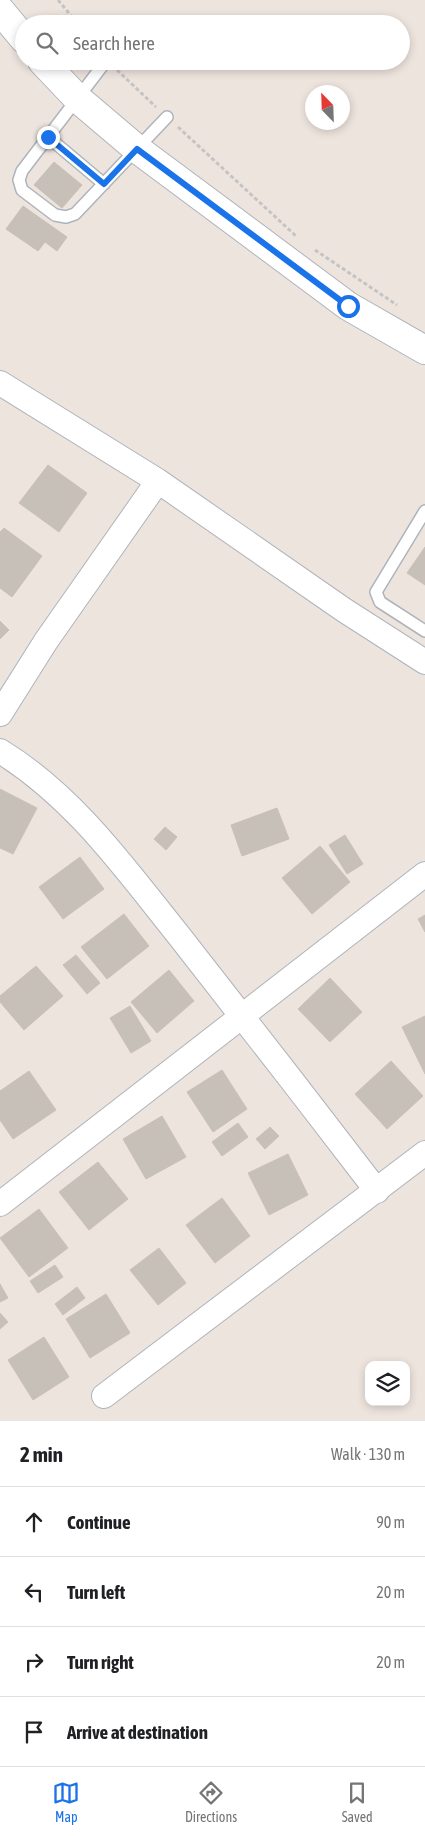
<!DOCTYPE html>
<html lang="en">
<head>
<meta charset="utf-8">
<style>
  :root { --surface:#fff; --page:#f6f6f6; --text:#202124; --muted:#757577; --line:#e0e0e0; --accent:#1a73e8 }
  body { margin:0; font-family:"Asap Condensed",sans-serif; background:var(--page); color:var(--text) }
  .controls { position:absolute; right:15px; bottom:15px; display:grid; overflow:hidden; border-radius:10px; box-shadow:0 2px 8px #0003 }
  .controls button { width:45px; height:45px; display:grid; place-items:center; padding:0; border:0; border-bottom:1px solid var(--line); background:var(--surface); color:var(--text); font:25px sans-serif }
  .compass { position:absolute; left:305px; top:85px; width:45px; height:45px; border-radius:50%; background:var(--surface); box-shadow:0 2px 8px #0003; rotate:337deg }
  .stop { position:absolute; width:15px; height:15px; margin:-11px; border:4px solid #1a73e8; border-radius:50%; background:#fff }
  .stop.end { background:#1a73e8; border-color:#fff; box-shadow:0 1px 5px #0008 }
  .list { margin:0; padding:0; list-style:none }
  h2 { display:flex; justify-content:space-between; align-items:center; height:65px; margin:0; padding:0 20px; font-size:21px }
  h2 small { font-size:16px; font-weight:400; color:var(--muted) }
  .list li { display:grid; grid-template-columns:32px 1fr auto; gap:15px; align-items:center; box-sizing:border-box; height:70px; padding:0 20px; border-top:1px solid var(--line) }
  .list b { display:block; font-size:19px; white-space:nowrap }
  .list em { font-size:16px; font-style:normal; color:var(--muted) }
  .icon { flex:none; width:28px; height:28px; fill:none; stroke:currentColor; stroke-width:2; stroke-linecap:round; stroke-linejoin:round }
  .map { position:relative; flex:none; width:425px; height:1421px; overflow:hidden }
  .search { position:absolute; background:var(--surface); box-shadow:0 2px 8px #0003; left:15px; right:15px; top:15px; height:55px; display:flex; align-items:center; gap:12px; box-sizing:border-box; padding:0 18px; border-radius:28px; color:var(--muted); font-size:19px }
  .sheet { height:345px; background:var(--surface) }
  nav { display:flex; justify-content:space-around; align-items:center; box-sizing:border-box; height:70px; border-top:1px solid var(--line); background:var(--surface); font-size:14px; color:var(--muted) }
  nav a { display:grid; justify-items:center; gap:2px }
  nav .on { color:var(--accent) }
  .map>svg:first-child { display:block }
  .building { fill:#c6c0b9; stroke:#cac0b7 }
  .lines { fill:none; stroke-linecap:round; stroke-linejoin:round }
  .service-casing { stroke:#aeb4bc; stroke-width:14 }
  .minor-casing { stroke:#aeb4bc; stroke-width:26 }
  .tertiary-casing { stroke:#aeb4bc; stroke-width:30 }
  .path { stroke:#c4c4c4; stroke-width:3; stroke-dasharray:4 2.5; stroke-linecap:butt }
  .service { stroke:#fff; stroke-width:11 }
  .minor { stroke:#fff; stroke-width:24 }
  .tertiary { stroke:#fff; stroke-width:28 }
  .route { stroke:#1a73e8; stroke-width:6 }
</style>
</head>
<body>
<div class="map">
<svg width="425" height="1421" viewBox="0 0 425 1421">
  <rect width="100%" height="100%" fill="#eee4de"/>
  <!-- building -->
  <path class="building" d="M54 162 82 185 62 208 34 185Z
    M23 206 67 237 57 251 45 242 38 251 6 229Z
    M48 465 87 493 59 532 19 503Z
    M4 528 42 556 12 597 0 588V532Z
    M425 547V585L407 573Z
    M0 621 9 630 0 639Z
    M0 789 37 808 13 854 0 848Z
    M277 808 289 839 242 856 231 825Z
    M165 827 177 837 166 850 154 839Z
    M345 835 363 864 347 874 329 845Z
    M320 846 350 882 312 914 282 878Z
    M80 857 104 889 63 919 39 887Z
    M124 914 149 946 107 979 81 947Z
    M425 915V932L418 919Z
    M76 955 100 983 87 994 63 965Z
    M36 966 63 996 24 1030 0 1002V996Z
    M169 970 194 1001 157 1033 131 1002Z
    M330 978 362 1012 330 1042 298 1009Z
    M130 1006 151 1041 131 1053 110 1018Z
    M425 1016V1074L402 1027Z
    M391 1061 423 1096 387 1129 355 1094Z
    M222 1070 247 1109 213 1132 187 1092Z
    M29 1071 56 1110 13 1139 0 1120V1091Z
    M162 1116 186 1157 146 1179 123 1139Z
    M238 1123 248 1137 222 1156 212 1142Z
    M270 1127 279 1136 265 1149 256 1139Z
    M288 1154 308 1195 269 1215 248 1173Z
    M98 1162 128 1199 89 1230 59 1192Z
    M222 1198 250 1236 215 1263 186 1225Z
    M39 1209 68 1248 29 1277 0 1238Z
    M159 1248 186 1283 158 1305 130 1270Z
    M55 1265 63 1277 38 1293 30 1281Z
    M0 1284 8 1298 0 1302Z
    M77 1287 85 1298 63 1315 55 1304Z
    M106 1294 130 1333 90 1358 66 1319Z
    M0 1313 8 1322 0 1329Z
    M44 1337 69 1377 33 1400 8 1360Z"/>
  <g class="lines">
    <defs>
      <path id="service" d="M106 61 22 171 19 180 22 190 55 215 66 217 75 214 167 117
        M48 137 104 184
        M425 511 376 592 380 602 425 631"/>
      <path id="minor" d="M0 383 158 481 344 610 425 662
        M0 714 46 641 158 481
        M0 751C75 797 126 870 180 937 246 1021 312 1106 377 1191
        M0 1204 425 874
        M104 1396 425 1153"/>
      <path id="tertiary" d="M0 10 24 39
        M42 61 78 99 137 149 348 306 425 350"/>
    </defs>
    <!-- service casing -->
    <use href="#service" class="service-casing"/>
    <!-- minor casing -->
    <use href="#minor" class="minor-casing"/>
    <!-- tertiary casing -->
    <use href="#tertiary" class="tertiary-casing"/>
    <!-- path -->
    <path class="path" d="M58 0 78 24
      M117 70 156 107
      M178 127 296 236
      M315 250 397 305"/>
    <!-- service -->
    <use href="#service" class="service"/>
    <!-- minor -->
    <use href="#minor" class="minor"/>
    <!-- tertiary -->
    <use href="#tertiary" class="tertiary"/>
  </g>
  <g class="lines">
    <!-- route -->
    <path class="route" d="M48 137 104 184 137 149 348 306"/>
  </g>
</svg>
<div class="controls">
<button><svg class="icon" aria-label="layers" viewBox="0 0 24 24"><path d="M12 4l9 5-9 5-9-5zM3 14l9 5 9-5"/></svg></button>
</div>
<svg class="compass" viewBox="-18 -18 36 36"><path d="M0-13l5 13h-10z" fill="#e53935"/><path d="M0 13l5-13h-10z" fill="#757577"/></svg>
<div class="stop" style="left:348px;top:306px"></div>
<div class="stop end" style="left:48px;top:137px"></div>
<div class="search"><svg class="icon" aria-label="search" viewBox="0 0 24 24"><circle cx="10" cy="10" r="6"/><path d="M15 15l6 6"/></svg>Search here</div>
</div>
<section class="sheet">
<h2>2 min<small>Walk · 130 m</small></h2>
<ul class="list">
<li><svg class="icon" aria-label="ahead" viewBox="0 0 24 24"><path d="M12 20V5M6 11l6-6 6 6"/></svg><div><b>Continue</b></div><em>90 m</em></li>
<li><svg class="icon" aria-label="left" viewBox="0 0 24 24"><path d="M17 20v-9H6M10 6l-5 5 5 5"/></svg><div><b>Turn left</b></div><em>20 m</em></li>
<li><svg class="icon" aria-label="right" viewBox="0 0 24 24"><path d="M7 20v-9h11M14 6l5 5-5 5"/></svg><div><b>Turn right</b></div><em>20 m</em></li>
<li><svg class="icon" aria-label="arrive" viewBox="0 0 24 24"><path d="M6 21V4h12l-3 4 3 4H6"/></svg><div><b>Arrive at destination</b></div></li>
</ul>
</section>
<nav>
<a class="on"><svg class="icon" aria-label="map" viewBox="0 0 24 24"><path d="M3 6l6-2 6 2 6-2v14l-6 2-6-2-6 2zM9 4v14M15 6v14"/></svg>Map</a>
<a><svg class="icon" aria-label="directions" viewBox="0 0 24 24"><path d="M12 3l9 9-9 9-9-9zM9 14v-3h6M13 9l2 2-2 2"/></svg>Directions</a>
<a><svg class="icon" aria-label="saved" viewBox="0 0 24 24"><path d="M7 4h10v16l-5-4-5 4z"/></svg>Saved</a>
</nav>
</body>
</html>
